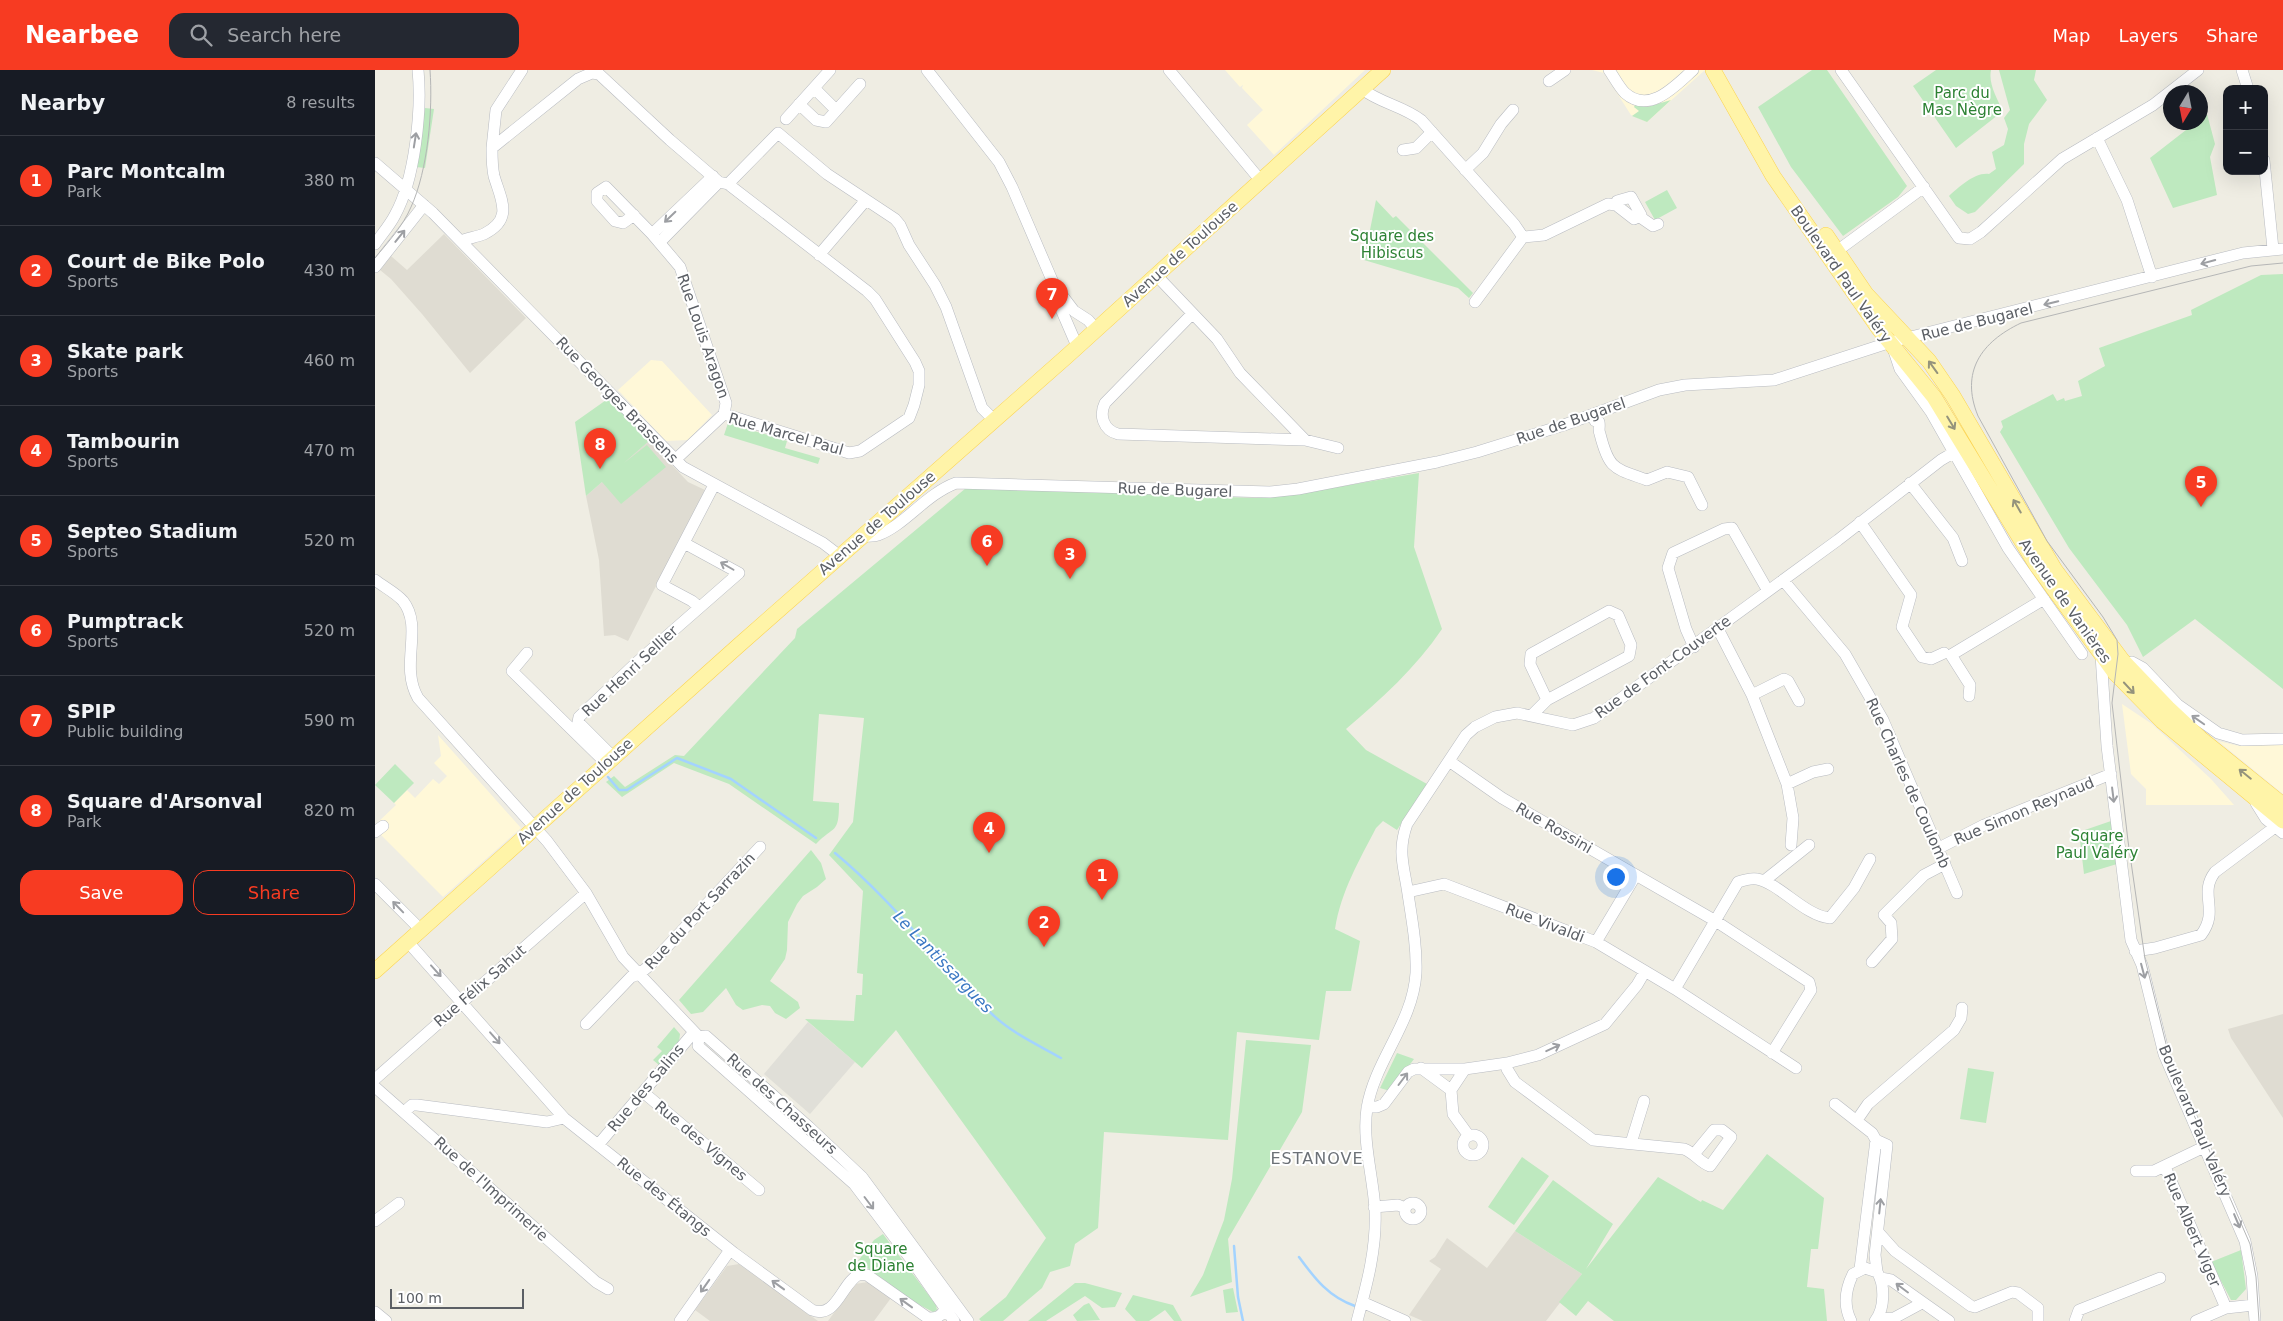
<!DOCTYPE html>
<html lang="en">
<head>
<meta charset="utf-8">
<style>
  :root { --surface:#171b24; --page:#242831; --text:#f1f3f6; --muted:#9ea1a6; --line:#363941; --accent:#f73b22 }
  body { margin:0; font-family:"DejaVu Sans",sans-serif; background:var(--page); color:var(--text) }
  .controls { position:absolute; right:15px; top:15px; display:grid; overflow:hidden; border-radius:10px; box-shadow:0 5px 20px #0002 }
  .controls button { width:45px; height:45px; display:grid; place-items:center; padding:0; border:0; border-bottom:1px solid var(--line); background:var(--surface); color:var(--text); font:25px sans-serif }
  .compass { position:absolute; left:1788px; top:15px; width:45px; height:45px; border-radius:50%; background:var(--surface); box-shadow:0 5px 20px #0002; rotate:190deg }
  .scale { position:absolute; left:15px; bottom:12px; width:134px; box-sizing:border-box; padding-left:5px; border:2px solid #5b5f65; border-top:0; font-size:14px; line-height:18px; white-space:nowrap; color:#5b5f65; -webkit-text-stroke:4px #fff; paint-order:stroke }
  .you { position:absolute; left:1240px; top:806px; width:18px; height:18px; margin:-12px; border:4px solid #fff; border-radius:50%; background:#1a73e8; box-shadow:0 0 0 8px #1a73e833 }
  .badge { display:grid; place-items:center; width:32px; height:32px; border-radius:50%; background:var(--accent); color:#fff; font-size:16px; font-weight:700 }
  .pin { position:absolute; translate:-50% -41px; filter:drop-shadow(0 1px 2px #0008) }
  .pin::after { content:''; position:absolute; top:26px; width:18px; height:15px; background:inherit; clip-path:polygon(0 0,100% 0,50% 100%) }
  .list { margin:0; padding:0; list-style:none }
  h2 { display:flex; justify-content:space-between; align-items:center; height:65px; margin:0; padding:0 20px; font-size:21px }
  h2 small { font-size:16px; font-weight:400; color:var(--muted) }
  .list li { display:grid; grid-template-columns:32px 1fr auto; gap:15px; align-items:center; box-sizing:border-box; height:90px; padding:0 20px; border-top:1px solid var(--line) }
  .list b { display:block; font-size:19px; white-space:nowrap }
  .list p { margin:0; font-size:16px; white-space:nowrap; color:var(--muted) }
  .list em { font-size:16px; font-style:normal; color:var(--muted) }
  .actions { display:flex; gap:10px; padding:15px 20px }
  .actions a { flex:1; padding:11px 0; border:1px solid var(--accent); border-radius:15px; text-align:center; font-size:18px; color:var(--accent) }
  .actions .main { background:var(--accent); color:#fff }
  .icon { flex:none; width:28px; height:28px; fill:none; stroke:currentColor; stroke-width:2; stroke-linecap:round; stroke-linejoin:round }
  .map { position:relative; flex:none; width:1908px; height:1251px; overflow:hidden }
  header { display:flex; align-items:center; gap:30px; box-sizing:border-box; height:70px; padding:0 25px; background:var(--accent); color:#fff }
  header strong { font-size:24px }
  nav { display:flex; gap:28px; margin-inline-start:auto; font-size:18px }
  .search { width:350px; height:45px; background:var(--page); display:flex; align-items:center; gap:12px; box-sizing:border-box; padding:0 18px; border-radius:15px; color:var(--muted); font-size:19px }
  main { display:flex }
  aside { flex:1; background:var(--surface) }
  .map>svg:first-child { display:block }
  .commercial { fill:#fff8d8 }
  .industrial { fill:#e0dfd8 }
  .education { fill:#dfdcd2 }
  .green { fill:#bee9bf }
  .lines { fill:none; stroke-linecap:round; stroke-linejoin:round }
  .stream { stroke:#a3d3ff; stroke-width:2.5 }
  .minor-casing { stroke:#b8bbc1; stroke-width:12 }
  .major-casing { stroke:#fcd34f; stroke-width:16 }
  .minor { stroke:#fff; stroke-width:11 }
  .major { stroke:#fff4a8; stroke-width:15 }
  .tram { stroke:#b5b6b6; stroke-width:1 }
  .oneway { stroke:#9d9fa3 }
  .oneway2 { stroke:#94937c }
  .labels { text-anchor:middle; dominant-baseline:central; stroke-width:4; stroke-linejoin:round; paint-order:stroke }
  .park-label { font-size:15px; fill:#2d8234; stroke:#fff }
  .street-label { font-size:15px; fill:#5b5f65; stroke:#fff }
  .water-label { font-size:16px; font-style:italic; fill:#3a78c3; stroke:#fff }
  .neighbourhood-label { font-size:16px; letter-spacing:1px; fill:#6c7177; stroke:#fff }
</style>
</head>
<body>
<header>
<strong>Nearbee</strong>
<div class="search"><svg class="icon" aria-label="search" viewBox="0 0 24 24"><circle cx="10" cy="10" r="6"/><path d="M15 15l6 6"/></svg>Search here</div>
<nav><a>Map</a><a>Layers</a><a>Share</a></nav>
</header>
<main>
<aside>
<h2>Nearby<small>8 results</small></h2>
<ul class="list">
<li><span class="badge">1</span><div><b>Parc Montcalm</b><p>Park</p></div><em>380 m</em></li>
<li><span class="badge">2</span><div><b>Court de Bike Polo</b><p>Sports</p></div><em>430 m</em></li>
<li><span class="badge">3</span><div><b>Skate park</b><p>Sports</p></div><em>460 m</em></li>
<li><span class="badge">4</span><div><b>Tambourin</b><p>Sports</p></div><em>470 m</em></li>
<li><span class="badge">5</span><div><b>Septeo Stadium</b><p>Sports</p></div><em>520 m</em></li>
<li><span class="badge">6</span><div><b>Pumptrack</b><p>Sports</p></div><em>520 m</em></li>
<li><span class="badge">7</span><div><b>SPIP</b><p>Public building</p></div><em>590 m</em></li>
<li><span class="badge">8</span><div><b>Square d'Arsonval</b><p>Park</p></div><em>820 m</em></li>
</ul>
<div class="actions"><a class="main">Save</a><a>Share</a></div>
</aside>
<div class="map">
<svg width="1908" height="1251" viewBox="0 0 1908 1251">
  <rect width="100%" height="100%" fill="#efede3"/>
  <!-- commercial -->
  <path class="commercial" d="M850 0H990L899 85 872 55 888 40 867 18 868 15 865 17Z
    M1217 0H1330L1272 52 1256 45 1229 3Z
    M276 290 287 291 337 345 313 370 291 371 243 320Z
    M1747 634 1777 654 1836 709 1859 735H1771V719L1756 704Z
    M63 665 146 758 68 827 0 759V755L21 735 19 733 32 720 40 728 58 709 64 714 72 706 59 693 66 686Z
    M1843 671 1864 676 1908 675V724Z"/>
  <!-- industrial -->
  <path class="industrial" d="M433 952 480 992 435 1044 389 1004Z"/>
  <!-- education -->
  <path class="education" d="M69 164 151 248 95 303 47 244 16 209 5 200 16 186 32 200Z
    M274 371 313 412 330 420 253 571 240 565 229 566 224 490 211 426Z
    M1908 944V1048L1856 968 1853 959Z
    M1140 1161 1207 1204 1171 1251H1048L1034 1245 1066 1199 1054 1191 1060 1187 1072 1168 1112 1198Z
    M364 1194 443 1251H335L320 1240 352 1196Z
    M493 1212 516 1228 499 1251H453L480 1214Z"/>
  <!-- green -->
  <path class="green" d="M1437 0H1452L1532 116 1523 127 1468 166 1416 97 1383 37Z
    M1561 0H1616C1613 13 1622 29 1628 41L1581 78 1538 16Z
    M1624 0H1661L1659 10 1672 30 1654 54 1649 74V94L1600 142 1593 144 1581 136 1574 126C1584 117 1600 102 1614 104L1621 99 1617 82 1629 75 1633 59 1629 48 1635 40Z
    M1296 30 1272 52 1257 46 1264 41 1259 37 1261 33 1272 37Z
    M50 38 59 39 50 98 41 97Z
    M1832 44 1840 74 1835 87 1842 125 1798 138 1775 88 1820 53 1826 52V49Z
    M1292 120 1302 138 1280 150 1270 132Z
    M1001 130 1018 148 1021 146 1098 223 1094 228 1083 218 989 190Z
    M1908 204V619L1820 549 1768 587 1752 555 1694 478 1625 362 1628 357 1626 351 1678 324 1682 331 1689 328 1690 331 1707 326 1703 311 1730 296 1724 278 1817 245 1816 240 1886 205Z
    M234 328 274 371 249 393 272 375 291 397 246 434 227 412 211 426 200 352Z
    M353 353 412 371 410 378 445 388 443 394 349 365Z
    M1044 403 1039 477 1067 559C1041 598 1006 629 971 659L991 680 1052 714 1022 760 1008 751 1001 758C984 791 966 821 960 859L985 871 976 921H951L944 970 862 962 853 1070 729 1062 723 1158 700 1174 695 1196 675 1202 667 1218 628 1251H606L604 1249 631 1227 671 1168 521 960 487 998 430 949 479 951 481 925H487L488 904 482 903 488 821 454 785 478 752 489 648 444 644 438 731 464 733C464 765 459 755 441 774L354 714 299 693 247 727 231 712 239 706 250 717 300 685 309 686 420 568 422 559 591 418 881 428 922 424Z
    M20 694 39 713 19 733 0 715Z
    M1736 751 1742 794 1709 804 1704 762Z
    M436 780 446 793 451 809 442 817 428 826 422 834 413 852 412 880 410 889 395 911 423 932 425 938 411 949 400 943 395 936 387 935 368 940 361 935 351 918 328 942 316 944 304 930Z
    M299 957 305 964 304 972 284 995 278 990 287 981 282 977Z
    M871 970 936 975 927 1042 853 1169 857 1212 815 1227 828 1205 849 1150 857 1109Z
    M1022 983 1039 989 1015 1021 1005 1018 1006 1016Z
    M1593 998 1619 1002 1611 1053 1585 1049Z
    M1392 1084 1449 1128 1443 1179H1436L1432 1217 1449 1219 1452 1251H1239L1213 1231 1201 1246 1184 1232 1207 1204 1140 1161 1178 1110 1238 1154 1211 1199 1283 1107 1326 1132 1327 1130 1348 1140Z
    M1147 1087 1174 1106 1139 1155 1113 1137Z
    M508 1164 561 1235 562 1240 558 1242 539 1232 483 1191 499 1170Z
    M1866 1180 1871 1219 1861 1230H1856L1836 1192Z
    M700 1213H710L747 1223 740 1237 727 1238 710 1226 671 1251H653Z
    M858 1218 863 1242 851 1243 848 1220Z
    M758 1225 798 1235 807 1251H799L790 1240 774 1251H761L750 1239Z
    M714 1233 725 1250 702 1251 698 1245 709 1235Z"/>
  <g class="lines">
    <!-- stream -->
    <path class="stream" d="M233 707 244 720H252L302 688 356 709 441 768
      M460 783C519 832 564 893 618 945 637 963 663 975 686 988
      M859 1176 863 1227 868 1251
      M924 1187C940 1209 954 1227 980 1236"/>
    <defs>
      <path id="minor" d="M552 0 624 92 637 117 680 217 686 239 702 276
        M794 0 886 111
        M1234 0C1239 7 1244 17 1250 23 1275 45 1301 15 1318 0
        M1466 0 1584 168 1595 169 1606 162 1687 89 1778 35 1823 0
        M1867 0 1873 19
        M1174 11 1190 0
        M439 18 461 40
        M987 19C1005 33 1028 36 1046 50L1139 154 1148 167
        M424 34 441 50 451 52 485 14
        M411 49 455 0
        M1722 68 1752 130 1777 207
        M117 78 121 40 147 0
        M1028 80 1041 78 1057 62
        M1889 90 1898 179
        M0 93 58 143 308 397 448 473 465 486
        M1090 100 1108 83 1126 54 1138 40
        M353 114 403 63 452 104 520 149 525 155 534 175 560 215 571 237 607 338 619 350
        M259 145 248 153 240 151 222 131V123L231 117 277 164 305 197 351 333 349 344
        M1265 147 1278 156 1283 154
        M277 164 338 106
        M1148 167 1169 165 1233 134 1241 135 1259 149 1266 145 1256 127 1242 131 1241 135
        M86 171C93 168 101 167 109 164 139 149 126 130 119 106 117 97 117 88 117 78L203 9 217 3 224 4 295 70 344 112 353 114 492 221 500 229 540 292 544 301V315L539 335 534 348 485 381 474 383 349 344 301 389
        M285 172 344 112
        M0 174C7 164 15 155 20 145 40 109 47 40 43 0
        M1462 181 1549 117
        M444 185 491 130
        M0 197 49 135
        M781 205 842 269 865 303 930 370
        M683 220 699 241 713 250 721 259
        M1100 232 1148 167
        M817 244 730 333C724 345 728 360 743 364L930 370 963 378
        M1519 281 1525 299 1556 342 1633 478 1707 584
        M1218 344 1220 351 1224 352C1225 357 1223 360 1225 364 1234 400 1239 398 1272 410L1292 402 1313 407 1327 435
        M1535 413 1578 468 1587 491
        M1485 452 1536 525 1527 557 1547 587 1556 589 1569 583
        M487 466C492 466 498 467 503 465 529 456 551 424 581 413L895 422 923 419 1062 392 1102 382 1189 355 1284 320 1310 315 1399 310 1516 272 1868 183 1908 179
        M0 510C9 517 21 523 28 531 49 558 24 595 43 628L172 771 211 823 248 887 324 967 323 976 479 1114 535 1188 579 1251
        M1408 510 1470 584 1508 650 1582 823
        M324 537 317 531 287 515 339 415
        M1343 559 1377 625 1412 714 1418 748 1416 775
        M1319 577 1311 559 1293 498 1298 483 1349 459 1357 458 1393 521
        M152 583 137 601 231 693
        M1726 585 1732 676 1756 870 1767 895 1789 984 1870 1171 1877 1206 1880 1251
        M1752 596 1757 592 1768 598 1803 635 1843 663 1867 670 1908 669
        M1377 625 1409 609 1413 611 1424 631
        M1594 626 1595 615 1576 585 1669 529
        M1157 645 1172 630 1254 586 1256 575 1243 545 1234 541 1156 584 1155 594 1172 630
        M238 687 203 652 204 647 260 594 364 503 309 473
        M1074 691 1127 728 1339 850 1434 912 1436 920 1397 983
        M1412 714 1438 702 1453 699
        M1881 733 1891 749 1908 763
        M0 762 8 756
        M1564 778 1609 755 1736 704
        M1389 811 1434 775
        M0 814 46 860
        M1033 822 1069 814 1221 872 1300 919 1421 998
        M33 872 189 1048 359 1183 437 1240C462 1250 467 1211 485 1204L492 1205 553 1248C562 1248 566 1247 570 1239
        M1221 872 1261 805
        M1760 881 1780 878 1826 865C1845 840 1823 824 1840 802L1900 757
        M1497 892 1517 869 1516 853 1509 845 1549 805 1570 794
        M1300 919 1363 812C1369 810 1376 808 1382 809 1404 813 1430 846 1455 848L1479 818 1495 789
        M211 954 256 907 264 904 274 896 385 777
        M324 967 331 966 434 1057 487 1107 593 1251
        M1132 993V999L1140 1012 1218 1070 1309 1079C1320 1083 1324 1092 1335 1096L1356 1067 1347 1060H1339L1320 1083
        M1046 998 1076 1020
        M1090 999 1076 1020 1078 1044 1094 1066
        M0 1009 211 823
        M0 1017 221 1212 233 1219
        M268 1022 384 1120
        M1460 1034 1497 1063 1501 1070 1485 1199
        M992 1037H1002L1009 1034 1033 1002 1039 999H1090L1132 993 1163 985 1230 954 1262 915 1269 903
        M29 1042 37 1035H42L172 1052 189 1048
        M1482 1050 1493 1034 1579 960 1586 948 1587 938
        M1088 1075a10 10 0 1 1 20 0a10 10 0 1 1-20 0Z
        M1501 1070 1512 1075 1500 1185 1502 1202
        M1256 1073 1269 1031
        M223 1075 319 962
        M1790 1097 1851 1238
        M1761 1101H1779L1829 1077
        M1030 1141a8 8 0 1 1 16 0a8 8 0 1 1-16 0Z
        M999 1137 1023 1135 1030 1138
        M0 1151 24 1133
        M1503 1162 1520 1181 1596 1236 1600 1237 1637 1222 1643 1223 1663 1238V1251
        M1506 1208 1516 1210 1574 1251
        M987 1232 1030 1251
        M0 1242 11 1251
        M1503 1249 1519 1248 1547 1233
        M305 1251 355 1180
        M982 1251C992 1214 1002 1178 1000 1139 998 1106 987 1071 992 1038 1000 990 1038 953 1041 903 1042 877 1037 850 1033 824 1029 796 1022 782 1032 754L1091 665 1100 657 1120 647 1142 643 1198 655 1219 648 1463 470 1566 390 1578 383
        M1476 1251C1468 1235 1470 1220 1478 1204L1490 1198 1502 1202C1510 1214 1510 1239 1500 1251
        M1700 1251 1704 1240 1785 1208
        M1821 1251 1851 1238 1879 1235"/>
      <path id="major" d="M1338 0 1398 106 1504 259 1559 327 1662 496 1740 603 1787 651 1908 751
        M1451 165 1491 224 1554 291 1578 326 1680 500 1747 590 1793 638 1825 668 1908 735
        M0 901 363 576 691 287 1008 0"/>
    </defs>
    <!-- minor casing -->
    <use href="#minor" class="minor-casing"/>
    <!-- major casing -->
    <use href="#major" class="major-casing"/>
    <!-- minor -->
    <use href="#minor" class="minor"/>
    <!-- major -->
    <use href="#major" class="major"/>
    <!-- tram -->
    <path class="tram" d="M0 188C13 172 28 156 36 137 53 100 58 40 55 0
      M1884 1251 1881 1207 1875 1174 1795 990 1770 889 1753 771 1737 633 1743 584 1742 570 1728 547 1672 471 1603 346C1585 302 1606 272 1646 253L1876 196 1908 193"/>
  </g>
  <!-- one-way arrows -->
  <defs><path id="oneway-shaft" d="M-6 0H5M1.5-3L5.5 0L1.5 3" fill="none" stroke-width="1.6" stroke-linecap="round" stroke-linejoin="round" transform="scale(1.25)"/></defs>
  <g class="oneway">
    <use href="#oneway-shaft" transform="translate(40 70) rotate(-81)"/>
    <use href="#oneway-shaft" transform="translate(295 147) rotate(136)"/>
    <use href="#oneway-shaft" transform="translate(25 166) rotate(-51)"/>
    <use href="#oneway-shaft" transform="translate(1833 192) rotate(165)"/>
    <use href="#oneway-shaft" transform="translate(1676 233) rotate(166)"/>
    <use href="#oneway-shaft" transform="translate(352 496) rotate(-150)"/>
    <use href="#oneway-shaft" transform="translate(1823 650) rotate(-145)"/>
    <use href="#oneway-shaft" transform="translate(1738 725) rotate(83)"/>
    <use href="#oneway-shaft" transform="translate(23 837) rotate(-134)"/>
    <use href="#oneway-shaft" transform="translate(61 901) rotate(48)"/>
    <use href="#oneway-shaft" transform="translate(1768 901) rotate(75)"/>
    <use href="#oneway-shaft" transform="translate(120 968) rotate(49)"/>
    <use href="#oneway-shaft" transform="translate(1178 978) rotate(-25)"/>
    <use href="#oneway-shaft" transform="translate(1028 1009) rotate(-53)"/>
    <use href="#oneway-shaft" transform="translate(494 1133) rotate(53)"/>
    <use href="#oneway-shaft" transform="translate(1505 1136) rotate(-84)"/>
    <use href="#oneway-shaft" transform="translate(1862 1151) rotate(67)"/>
    <use href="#oneway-shaft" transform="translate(403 1215) rotate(-144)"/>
    <use href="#oneway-shaft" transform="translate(330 1216) rotate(125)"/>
    <use href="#oneway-shaft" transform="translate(1527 1218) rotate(-143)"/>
    <use href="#oneway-shaft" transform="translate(531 1233) rotate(-144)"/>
  </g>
  <g class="oneway2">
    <use href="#oneway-shaft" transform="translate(1558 297) rotate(-126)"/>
    <use href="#oneway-shaft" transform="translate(1576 353) rotate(59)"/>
    <use href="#oneway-shaft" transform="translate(1642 436) rotate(-120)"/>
    <use href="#oneway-shaft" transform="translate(1754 618) rotate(47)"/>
    <use href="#oneway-shaft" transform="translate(1870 704) rotate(-141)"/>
  </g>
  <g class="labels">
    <!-- park labels -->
    <g class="park-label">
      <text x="1587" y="23">Parc du<tspan x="1587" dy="17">Mas Nègre</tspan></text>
      <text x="1017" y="166">Square des<tspan x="1017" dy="17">Hibiscus</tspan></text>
      <text x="1722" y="766">Square<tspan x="1722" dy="17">Paul Valéry</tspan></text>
      <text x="506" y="1179">Square<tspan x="506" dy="17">de Diane</tspan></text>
    </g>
    <!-- street labels -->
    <g class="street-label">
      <text transform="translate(805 184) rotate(-42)">Avenue de Toulouse</text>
      <text transform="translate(1466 204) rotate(55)">Boulevard Paul Valéry</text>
      <text transform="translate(1602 252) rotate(-14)">Rue de Bugarel</text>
      <text transform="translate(328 266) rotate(71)">Rue Louis Aragon</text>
      <text transform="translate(242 330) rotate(46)">Rue Georges Brassens</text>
      <text transform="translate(1196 351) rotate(-19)">Rue de Bugarel</text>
      <text transform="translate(411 364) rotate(16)">Rue Marcel Paul</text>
      <text transform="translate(800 420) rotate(2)">Rue de Bugarel</text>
      <text transform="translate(502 453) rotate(-41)">Avenue de Toulouse</text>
      <text transform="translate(1690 531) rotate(55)">Avenue de Vanières</text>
      <text transform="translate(1288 597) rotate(-36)">Rue de Font-Couverte</text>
      <text transform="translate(255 601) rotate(-43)">Rue Henri Sellier</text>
      <text transform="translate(1533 713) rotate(66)">Rue Charles de Coulomb</text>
      <text transform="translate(200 721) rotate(-42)">Avenue de Toulouse</text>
      <text transform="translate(1649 741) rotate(-23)">Rue Simon Reynaud</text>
      <text transform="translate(1179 758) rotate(30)">Rue Rossini</text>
      <text transform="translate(325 841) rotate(-47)">Rue du Port Sarrazin</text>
      <text transform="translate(1170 853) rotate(21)">Rue Vivaldi</text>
      <text transform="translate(105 916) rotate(-41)">Rue Félix Sahut</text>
      <text transform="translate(271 1018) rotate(-50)">Rue des Salins</text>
      <text transform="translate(407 1034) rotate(42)">Rue des Chasseurs</text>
      <text transform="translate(1820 1051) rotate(67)">Boulevard Paul Valéry</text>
      <text transform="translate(326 1071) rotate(40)">Rue des Vignes</text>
      <text transform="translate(116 1119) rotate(42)">Rue de l'Imprimerie</text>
      <text transform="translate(289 1127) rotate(39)">Rue des Étangs</text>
      <text transform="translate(1817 1160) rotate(67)">Rue Albert Viger</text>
    </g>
    <!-- water labels -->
    <g class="water-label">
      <text transform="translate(568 892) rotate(46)">Le Lantissargues</text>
    </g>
    <!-- neighbourhood labels -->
    <g class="neighbourhood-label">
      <text x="942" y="1088">ESTANOVE</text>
    </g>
  </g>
</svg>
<div class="controls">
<button>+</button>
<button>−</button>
</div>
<svg class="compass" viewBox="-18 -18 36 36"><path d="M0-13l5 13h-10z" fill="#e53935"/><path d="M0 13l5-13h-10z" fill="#9ea1a6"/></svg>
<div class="scale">100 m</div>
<div class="you"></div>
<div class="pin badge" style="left:727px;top:830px">1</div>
<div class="pin badge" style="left:669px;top:877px">2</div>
<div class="pin badge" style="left:695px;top:509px">3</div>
<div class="pin badge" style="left:614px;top:783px">4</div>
<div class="pin badge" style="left:1826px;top:437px">5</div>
<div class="pin badge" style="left:612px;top:496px">6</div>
<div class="pin badge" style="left:677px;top:249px">7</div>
<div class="pin badge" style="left:225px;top:399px">8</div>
</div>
</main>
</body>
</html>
